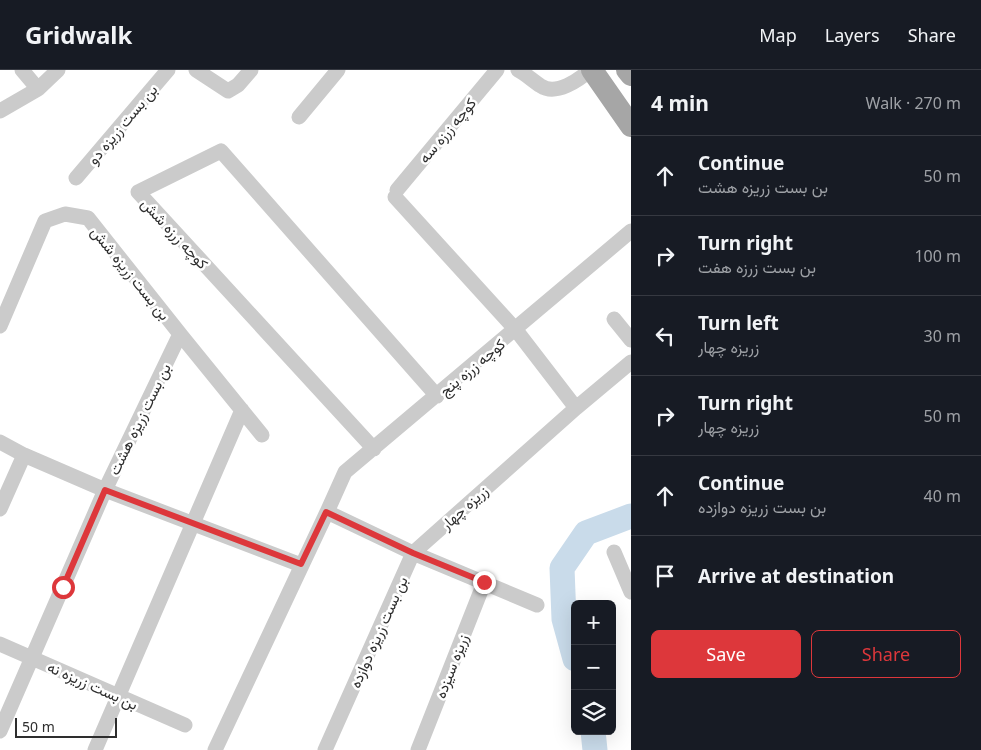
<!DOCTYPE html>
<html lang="en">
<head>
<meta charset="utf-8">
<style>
  :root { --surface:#171b24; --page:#20242c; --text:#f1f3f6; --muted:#9ea1a6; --line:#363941; --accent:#dd373b }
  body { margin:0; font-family:"Noto Sans",Vazirmatn,sans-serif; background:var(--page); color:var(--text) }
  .controls { position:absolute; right:15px; bottom:15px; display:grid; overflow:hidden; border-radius:8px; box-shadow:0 5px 20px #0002 }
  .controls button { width:45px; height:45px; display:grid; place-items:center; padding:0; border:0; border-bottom:1px solid var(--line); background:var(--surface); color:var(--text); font:25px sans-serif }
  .scale { position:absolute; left:15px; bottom:12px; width:102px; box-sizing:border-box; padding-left:5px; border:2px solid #2e2e2e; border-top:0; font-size:14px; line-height:18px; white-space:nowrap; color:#2e2e2e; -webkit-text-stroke:4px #fff; paint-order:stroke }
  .stop { position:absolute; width:15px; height:15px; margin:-11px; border:4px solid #dd373b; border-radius:50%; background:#fff }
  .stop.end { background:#dd373b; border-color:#fff; box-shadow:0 1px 5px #0008 }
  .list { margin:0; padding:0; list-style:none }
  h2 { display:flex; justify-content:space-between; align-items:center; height:65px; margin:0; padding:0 20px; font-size:21px }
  h2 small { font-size:16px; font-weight:400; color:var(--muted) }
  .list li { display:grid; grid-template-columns:32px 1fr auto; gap:15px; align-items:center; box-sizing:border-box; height:80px; padding:0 20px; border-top:1px solid var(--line) }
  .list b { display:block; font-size:19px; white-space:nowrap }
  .list p { margin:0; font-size:16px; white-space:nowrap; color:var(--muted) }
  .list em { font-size:16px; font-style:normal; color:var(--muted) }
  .actions { display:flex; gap:10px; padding:15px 20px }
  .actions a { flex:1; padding:11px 0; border:1px solid var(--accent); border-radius:8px; text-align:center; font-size:18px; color:var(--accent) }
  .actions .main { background:var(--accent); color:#fff }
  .icon { flex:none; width:28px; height:28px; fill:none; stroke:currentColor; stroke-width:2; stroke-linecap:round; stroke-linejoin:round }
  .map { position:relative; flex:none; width:631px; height:680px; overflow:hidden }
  header { display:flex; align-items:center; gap:30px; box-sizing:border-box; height:70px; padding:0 25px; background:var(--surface); border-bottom:1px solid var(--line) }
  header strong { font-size:24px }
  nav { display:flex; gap:28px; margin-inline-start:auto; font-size:18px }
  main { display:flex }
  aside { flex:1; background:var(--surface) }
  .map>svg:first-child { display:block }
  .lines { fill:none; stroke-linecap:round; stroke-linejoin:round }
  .river { stroke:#c9dbea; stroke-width:25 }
  .street { stroke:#cbcbcb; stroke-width:15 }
  .primary { stroke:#a6a6a6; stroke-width:22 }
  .route { stroke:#dd373b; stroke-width:6 }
  .labels { text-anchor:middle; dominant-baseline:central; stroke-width:5; stroke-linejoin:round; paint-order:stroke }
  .street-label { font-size:15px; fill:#2e2e2e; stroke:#fff }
</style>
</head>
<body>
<header>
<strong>Gridwalk</strong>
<nav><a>Map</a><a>Layers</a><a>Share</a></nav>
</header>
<main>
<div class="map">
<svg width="631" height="680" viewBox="0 0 631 680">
  <rect width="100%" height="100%" fill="#fff"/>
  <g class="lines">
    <!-- river -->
    <path class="river" d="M575 589 564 549 562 498 586 463 631 446
      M593 661 595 680"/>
    <!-- street -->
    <path class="street" d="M196 0 228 21 238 15 251 0
      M518 0C526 4 533 11 541 16 556 26 579 10 590 0
      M38 19 58 0
      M0 41 38 19 22 0
      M299 47 338 0
      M76 108 168 0
      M397 120 497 0
      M614 249 631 270
      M0 256 45 151 65 144 88 148 180 264
      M576 338 631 292
      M0 372 24 385
      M374 379 138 122 221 81 437 326
      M0 439 24 385 105 420 301 495
      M327 442 345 402 631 161
      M614 482 631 522
      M0 574 185 655
      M0 661 105 420 180 264 262 365
      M95 680 242 340
      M215 680 327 442 413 483 576 338 516 260 395 127
      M325 680 413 483 537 535
      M418 680 484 513"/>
    <!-- primary -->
    <path class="primary" d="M592 0 631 56
      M627 0 631 5"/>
  </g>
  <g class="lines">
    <!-- route -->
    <path class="route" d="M63 517 105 420 301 494 326 442 413 483 484 512"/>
  </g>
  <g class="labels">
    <!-- street labels -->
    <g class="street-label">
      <text transform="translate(122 54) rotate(-50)">بن بست زریزه دو</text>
      <text transform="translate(447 60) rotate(-50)">کوچه زرزه سه</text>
      <text transform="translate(175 163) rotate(47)">کوچه زرزه شش</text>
      <text transform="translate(131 203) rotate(51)">بن بست زریزه شش</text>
      <text transform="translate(472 297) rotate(-40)">کوچه زرزه پنج</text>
      <text transform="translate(139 349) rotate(-64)">بن بست زریزه هشت</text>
      <text transform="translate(464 437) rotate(-42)">زریزه چهار</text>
      <text transform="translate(378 562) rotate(-66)">بن بست زریزه دوازده</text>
      <text transform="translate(451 596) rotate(-69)">زریزه سیزده</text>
      <text transform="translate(93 615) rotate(24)">بن بست زریزه نه</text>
    </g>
  </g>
</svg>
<div class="controls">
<button>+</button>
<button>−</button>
<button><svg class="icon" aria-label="layers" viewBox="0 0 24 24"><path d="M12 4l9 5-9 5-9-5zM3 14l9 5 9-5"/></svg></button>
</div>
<div class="scale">50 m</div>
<div class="stop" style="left:63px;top:517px"></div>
<div class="stop end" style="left:484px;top:512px"></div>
</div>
<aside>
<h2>4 min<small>Walk · 270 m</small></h2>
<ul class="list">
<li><svg class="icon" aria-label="ahead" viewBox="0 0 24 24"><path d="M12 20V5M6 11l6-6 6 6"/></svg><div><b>Continue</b><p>بن بست زریزه هشت</p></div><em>50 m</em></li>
<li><svg class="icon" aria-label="right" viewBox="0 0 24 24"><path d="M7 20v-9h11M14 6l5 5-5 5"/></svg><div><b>Turn right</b><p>بن بست زرزه هفت</p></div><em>100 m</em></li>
<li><svg class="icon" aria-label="left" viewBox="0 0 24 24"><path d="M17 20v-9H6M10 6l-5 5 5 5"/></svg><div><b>Turn left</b><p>زریزه چهار</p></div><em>30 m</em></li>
<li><svg class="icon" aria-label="right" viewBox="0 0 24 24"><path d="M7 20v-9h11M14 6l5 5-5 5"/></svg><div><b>Turn right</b><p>زریزه چهار</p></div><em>50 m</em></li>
<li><svg class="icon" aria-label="ahead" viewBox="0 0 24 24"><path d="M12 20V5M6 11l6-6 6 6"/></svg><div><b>Continue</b><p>بن بست زریزه دوازده</p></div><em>40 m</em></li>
<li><svg class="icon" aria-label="arrive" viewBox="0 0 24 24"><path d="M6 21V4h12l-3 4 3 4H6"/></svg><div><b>Arrive at destination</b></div></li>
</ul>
<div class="actions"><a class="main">Save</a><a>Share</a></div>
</aside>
</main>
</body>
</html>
